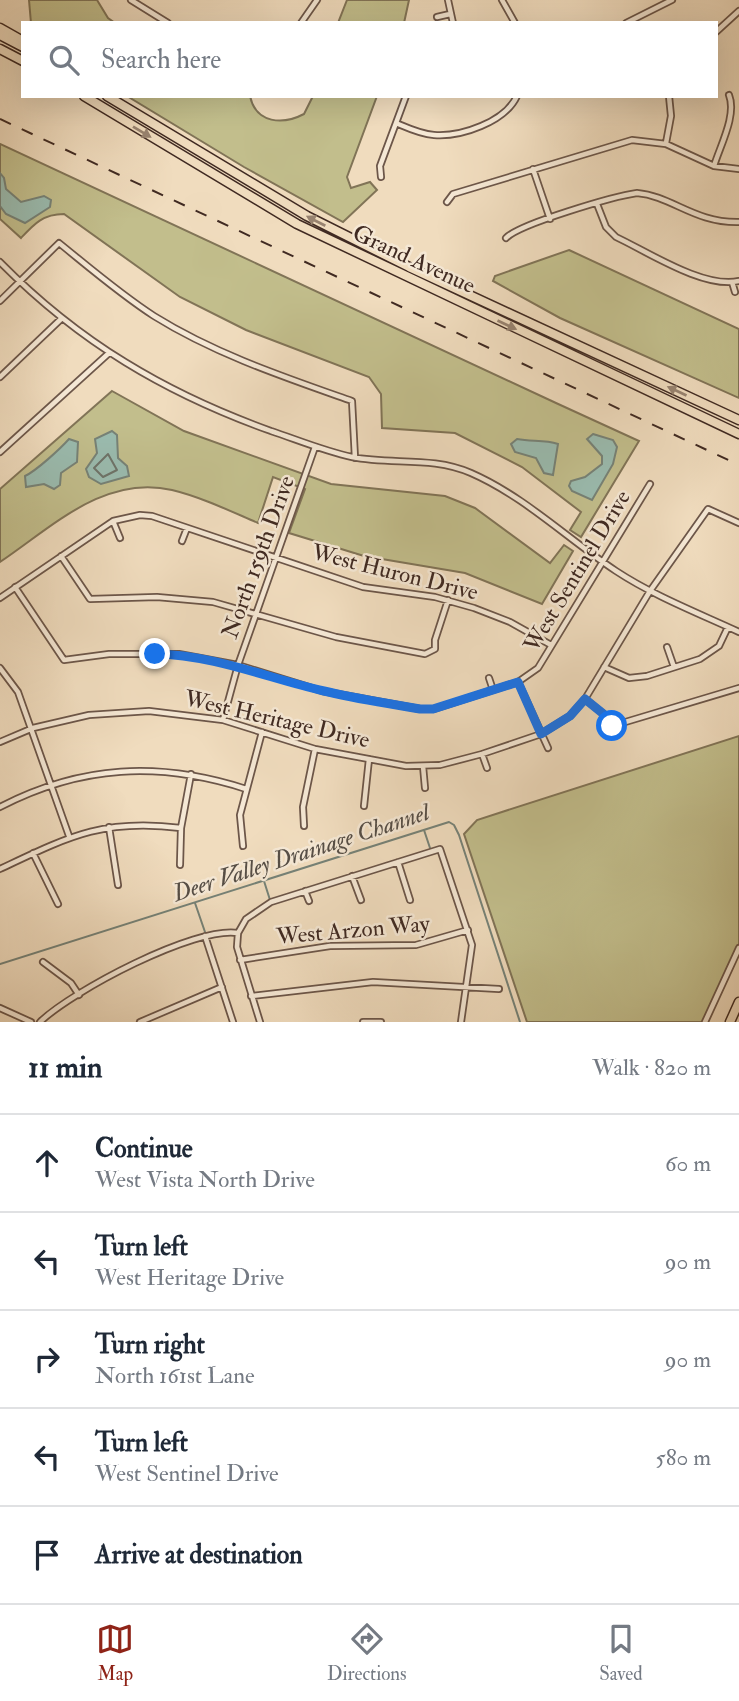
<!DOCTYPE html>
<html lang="en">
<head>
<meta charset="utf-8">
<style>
  :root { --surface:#fff; --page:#f6f6f7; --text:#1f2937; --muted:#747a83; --line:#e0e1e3; --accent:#8f2418 }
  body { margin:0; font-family:"IM FELL Double Pica",serif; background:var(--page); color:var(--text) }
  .stop { position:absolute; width:21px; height:21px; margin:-16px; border:5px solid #1a73e8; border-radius:50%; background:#fff }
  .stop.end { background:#1a73e8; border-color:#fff; box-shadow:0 2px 7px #0008 }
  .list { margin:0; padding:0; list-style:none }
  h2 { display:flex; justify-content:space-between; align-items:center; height:91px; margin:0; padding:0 28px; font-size:30px }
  h2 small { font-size:23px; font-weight:400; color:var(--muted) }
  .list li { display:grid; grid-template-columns:46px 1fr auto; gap:21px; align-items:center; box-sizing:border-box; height:98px; padding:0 28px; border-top:2px solid var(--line) }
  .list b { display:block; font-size:26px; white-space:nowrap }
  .list p { margin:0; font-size:23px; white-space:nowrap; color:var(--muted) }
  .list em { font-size:23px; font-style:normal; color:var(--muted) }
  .icon { flex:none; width:38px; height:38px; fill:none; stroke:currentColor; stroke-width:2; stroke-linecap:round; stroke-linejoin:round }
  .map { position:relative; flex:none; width:739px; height:1022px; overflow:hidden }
  .search { position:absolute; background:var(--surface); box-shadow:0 7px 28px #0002; left:21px; right:21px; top:21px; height:77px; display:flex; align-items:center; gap:18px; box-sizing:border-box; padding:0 24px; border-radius:0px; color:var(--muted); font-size:26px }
  .sheet { height:581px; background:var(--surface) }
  nav { display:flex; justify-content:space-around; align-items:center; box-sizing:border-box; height:98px; border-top:2px solid var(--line); background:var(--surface); font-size:19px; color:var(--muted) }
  nav a { display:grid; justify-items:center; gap:4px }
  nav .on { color:var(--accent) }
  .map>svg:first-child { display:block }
  .green { fill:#c2be8c; stroke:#817457; stroke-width:2 }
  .water { fill:#9abcb0; stroke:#768277; stroke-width:2 }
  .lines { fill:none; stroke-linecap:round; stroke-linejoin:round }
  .shore { stroke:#6d7369; stroke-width:2 }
  .stream { stroke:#768277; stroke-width:2 }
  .street-casing { stroke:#6c5649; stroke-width:8 }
  .highway-casing { stroke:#402a22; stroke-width:11 }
  .street { stroke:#f5e8d5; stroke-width:4.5 }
  .highway { stroke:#f0dcbe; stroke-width:8 }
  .rail { stroke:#402a22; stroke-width:2; stroke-dasharray:12 12; stroke-linecap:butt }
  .oneway { fill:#988370 }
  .route { stroke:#1a73e8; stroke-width:9 }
  .labels { text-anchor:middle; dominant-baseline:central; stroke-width:5; stroke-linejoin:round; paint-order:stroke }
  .street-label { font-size:23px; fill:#402a22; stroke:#f5e8d5 }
  .water-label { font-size:24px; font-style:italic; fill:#564e46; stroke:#f5e8d5 }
</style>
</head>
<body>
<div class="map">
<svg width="739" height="1022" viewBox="0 0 739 1022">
  <rect width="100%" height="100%" fill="#f0dcbe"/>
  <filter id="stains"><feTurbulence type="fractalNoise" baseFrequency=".00286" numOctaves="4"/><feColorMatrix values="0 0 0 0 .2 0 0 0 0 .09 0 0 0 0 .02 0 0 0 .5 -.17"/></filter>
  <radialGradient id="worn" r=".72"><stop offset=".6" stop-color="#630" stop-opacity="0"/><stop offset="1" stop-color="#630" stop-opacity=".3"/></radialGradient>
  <!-- green -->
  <path class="green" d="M29 0H97L108 18 115 23H31Z
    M347 0H409L404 23H338Z
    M127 96H250C256 124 283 125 304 114L313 96H377L347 177 351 188 370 182 377 190 343 222 244 167Z
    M0 144 556 403 639 441 581 537 570 530 581 512 522 467 455 433 382 428 381 394 369 377 246 330 180 297 64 214C43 214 34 224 21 238L0 219Z
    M569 250 739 329V398L560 318 493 281 495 276Z
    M112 391 184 431 331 484 445 496 475 508 550 563 564 545 573 551 542 604 465 573 364 556 289 533 305 489 273 477 258 523C230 511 201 497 172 490 105 474 52 527 0 562V489Z
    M739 736V944L704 1022H527L464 834 477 820Z"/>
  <!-- water -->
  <path class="water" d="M0 173 4 178 6 189 21 202 44 196 51 200 50 207 25 223 6 214 0 206Z
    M112 431 117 435 118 458 127 466 129 476 101 484 89 477 86 469 97 453 95 439Z
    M593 434 613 440 617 447 613 464 592 500 572 491 569 486 571 481 585 477 602 464V456L587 439Z
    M69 439 78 442 77 462 61 473 60 485 54 489 44 484 26 487 25 476C36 471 60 449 69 439Z
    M517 439C532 442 544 439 558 444L553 475 544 473 536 458 515 452 511 444Z"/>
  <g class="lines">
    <!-- shore -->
    <path class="shore" d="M108 454 117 470 103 477 94 468Z"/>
    <!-- stream -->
    <path class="stream" d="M424 830 430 848
      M264 881 270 900
      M195 903 205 932
      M0 964 449 822 454 825 459 835 520 1022"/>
    <defs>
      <path id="street" d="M131 0 168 23
        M448 0 453 23
        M502 0 515 23
        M437 17 450 14
        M301 23 317 0
        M626 23 672 0
        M716 32 739 11
        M396 123C408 128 420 134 434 135 461 137 505 122 517 96
        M666 143 671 116 669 96
        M714 166C720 146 737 115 729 95
        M533 169 550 219
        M381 177 380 166 406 96
        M447 202 453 194 632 140 666 144 714 166 739 169
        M597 204 606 227 616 237C648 252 704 289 739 281
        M506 238C519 224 615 196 637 193 672 196 694 223 739 222
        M0 262C79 342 165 393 271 431 298 440 324 451 352 457 392 465 432 456 471 473 524 496 569 540 616 571 654 596 698 613 739 632
        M732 282 735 292
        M0 301 59 243C90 268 120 294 154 316 215 354 284 377 352 401L355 458
        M0 377 61 319
        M0 452 109 353
        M113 521 120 538
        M182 541 187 528
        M61 556 90 599 157 597 213 602 336 637 425 654 435 649V640L448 600
        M15 587 64 660 109 654H179L238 665 322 691 420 709H434L518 682 538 668 650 484
        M0 598 113 521 140 515 152 516 363 587 435 597 474 608 510 622 551 645
        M667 647 674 667
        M604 667 629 678 647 676 700 659 719 646 728 627
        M0 668 18 692 69 836
        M489 678 493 690
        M518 682 548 748
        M585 699 606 716 612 726 739 688
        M223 720 238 665 315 447
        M0 742 33 728 89 715 149 711 223 720 315 749 406 766 440 765 482 754 541 734 570 716 585 699 650 591 708 509 739 523
        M482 754 487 768
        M423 766 425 788
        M364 806 369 759
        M0 807C81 765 159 761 246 789
        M304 826 303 807 315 749
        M109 827 118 885
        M243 846 240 815 262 732
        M33 853 58 904
        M398 862 410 900
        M180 865 181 828 191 774
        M0 869C68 837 103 818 181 828
        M352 876 361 900
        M305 891 309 901
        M205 936 233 1022
        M240 960 330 946 416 945 468 930
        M43 962 71 983 79 995
        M251 996 373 982 499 989
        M0 1008 31 1022
        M40 1022C72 991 195 926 238 933
        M140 1022 222 987
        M260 1022 237 947 238 933 246 919 271 902 440 849 472 945 461 1022
        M363 1022H381
        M705 1022 739 948"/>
      <path id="highway" d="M0 28 23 41
        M0 35 23 47
        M0 49 23 61
        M84 96 297 224 739 434
        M107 96 307 216 409 267 739 420
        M730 1022 739 1002"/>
    </defs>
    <!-- street casing -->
    <use href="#street" class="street-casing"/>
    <!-- highway casing -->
    <use href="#highway" class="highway-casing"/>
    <!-- street -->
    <use href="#street" class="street"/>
    <!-- highway -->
    <use href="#highway" class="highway"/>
    <!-- rail -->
    <path class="rail" d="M0 119 739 465"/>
  </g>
  <!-- one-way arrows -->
  <defs><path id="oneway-solid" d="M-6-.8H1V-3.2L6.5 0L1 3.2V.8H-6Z" transform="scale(1.75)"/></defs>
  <g class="oneway">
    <use href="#oneway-solid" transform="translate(142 132) rotate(31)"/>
    <use href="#oneway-solid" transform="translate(316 221) rotate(-153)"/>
    <use href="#oneway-solid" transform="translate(507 325) rotate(25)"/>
    <use href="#oneway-solid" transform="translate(677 391) rotate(-155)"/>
  </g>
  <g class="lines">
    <!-- route -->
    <path class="route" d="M155 654C215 655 267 678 324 691 356 699 388 703 420 709H433L518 682 541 734 570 716 585 699 606 716 612 726"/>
  </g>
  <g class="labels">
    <!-- street labels -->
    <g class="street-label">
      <text transform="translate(414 259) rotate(25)">Grand Avenue</text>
      <text transform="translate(258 557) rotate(-70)">North 159th Drive</text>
      <text transform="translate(577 571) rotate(-59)">West Sentinel Drive</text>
      <text transform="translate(395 572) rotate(14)">West Huron Drive</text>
      <text transform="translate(277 719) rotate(13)">West Heritage Drive</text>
      <text transform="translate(353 930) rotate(-5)">West Arzon Way</text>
    </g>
    <!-- water labels -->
    <g class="water-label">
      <text transform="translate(301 853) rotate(-18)">Deer Valley Drainage Channel</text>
    </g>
  </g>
  <rect width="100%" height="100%" filter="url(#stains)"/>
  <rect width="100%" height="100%" fill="url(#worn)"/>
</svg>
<div class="stop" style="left:612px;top:726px"></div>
<div class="stop end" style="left:155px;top:654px"></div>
<div class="search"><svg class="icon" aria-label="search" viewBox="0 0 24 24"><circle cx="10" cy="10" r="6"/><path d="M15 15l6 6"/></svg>Search here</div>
</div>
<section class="sheet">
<h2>11 min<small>Walk · 820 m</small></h2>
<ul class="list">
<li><svg class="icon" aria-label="ahead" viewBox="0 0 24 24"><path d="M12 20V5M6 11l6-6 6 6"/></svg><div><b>Continue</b><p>West Vista North Drive</p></div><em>60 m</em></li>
<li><svg class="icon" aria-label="left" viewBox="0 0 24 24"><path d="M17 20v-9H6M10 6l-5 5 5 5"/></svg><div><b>Turn left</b><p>West Heritage Drive</p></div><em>90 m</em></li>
<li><svg class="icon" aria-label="right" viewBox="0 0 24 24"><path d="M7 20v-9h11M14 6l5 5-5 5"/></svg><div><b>Turn right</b><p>North 161st Lane</p></div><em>90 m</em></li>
<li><svg class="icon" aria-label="left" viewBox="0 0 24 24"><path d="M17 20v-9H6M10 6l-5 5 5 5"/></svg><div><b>Turn left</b><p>West Sentinel Drive</p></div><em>580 m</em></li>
<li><svg class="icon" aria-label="arrive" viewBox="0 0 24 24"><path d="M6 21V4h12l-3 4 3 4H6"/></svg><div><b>Arrive at destination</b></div></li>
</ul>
</section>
<nav>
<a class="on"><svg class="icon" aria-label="map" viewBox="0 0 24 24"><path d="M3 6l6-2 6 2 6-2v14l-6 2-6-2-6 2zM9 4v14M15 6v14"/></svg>Map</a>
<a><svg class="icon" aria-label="directions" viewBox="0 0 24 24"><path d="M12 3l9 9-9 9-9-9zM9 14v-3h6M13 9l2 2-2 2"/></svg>Directions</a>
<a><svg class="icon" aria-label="saved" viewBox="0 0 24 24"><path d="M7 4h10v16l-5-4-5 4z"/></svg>Saved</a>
</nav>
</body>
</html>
